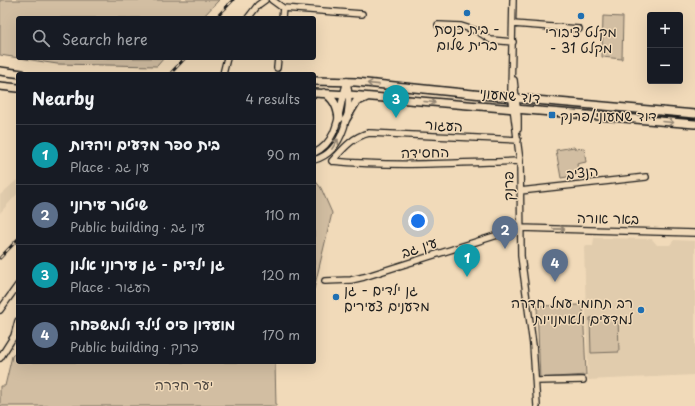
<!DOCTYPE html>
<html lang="en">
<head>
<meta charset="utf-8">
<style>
  :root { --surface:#171b24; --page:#242831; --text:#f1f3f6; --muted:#9ea1a6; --line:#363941; --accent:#b45309 }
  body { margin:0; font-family:"Playpen Sans","Playpen Sans Hebrew",sans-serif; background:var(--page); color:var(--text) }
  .controls { position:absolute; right:12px; top:12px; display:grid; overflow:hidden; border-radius:4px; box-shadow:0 4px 16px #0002 }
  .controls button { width:36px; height:36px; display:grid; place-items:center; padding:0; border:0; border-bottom:1px solid var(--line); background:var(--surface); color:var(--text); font:20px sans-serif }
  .you { position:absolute; left:418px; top:221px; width:14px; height:14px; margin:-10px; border:3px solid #fff; border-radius:50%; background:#1a73e8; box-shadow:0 0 0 6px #1a73e833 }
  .badge { display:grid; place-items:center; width:26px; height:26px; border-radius:50%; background:var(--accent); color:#fff; font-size:13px; font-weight:700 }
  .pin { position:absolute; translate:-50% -33px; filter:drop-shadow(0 1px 2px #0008) }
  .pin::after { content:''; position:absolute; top:21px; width:14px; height:12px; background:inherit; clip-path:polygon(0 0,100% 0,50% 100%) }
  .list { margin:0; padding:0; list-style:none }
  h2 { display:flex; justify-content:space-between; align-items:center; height:52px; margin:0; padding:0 16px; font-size:17px }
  h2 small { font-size:13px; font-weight:400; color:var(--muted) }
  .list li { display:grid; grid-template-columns:26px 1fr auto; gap:12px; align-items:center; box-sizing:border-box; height:60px; padding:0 16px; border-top:1px solid var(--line) }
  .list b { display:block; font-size:15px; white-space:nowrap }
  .list p { margin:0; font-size:13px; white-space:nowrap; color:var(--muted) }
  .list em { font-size:13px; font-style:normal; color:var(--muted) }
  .icon { flex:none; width:22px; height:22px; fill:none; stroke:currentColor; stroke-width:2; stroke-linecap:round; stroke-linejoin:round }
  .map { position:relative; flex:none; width:695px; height:406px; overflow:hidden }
  .search { position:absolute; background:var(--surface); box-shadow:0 4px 16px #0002; left:16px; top:16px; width:300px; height:44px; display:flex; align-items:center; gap:10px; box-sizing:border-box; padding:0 14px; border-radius:4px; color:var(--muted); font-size:15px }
  .panel { position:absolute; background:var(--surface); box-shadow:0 4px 16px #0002; left:16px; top:72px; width:300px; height:292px; border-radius:4px }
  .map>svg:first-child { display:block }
  .built { fill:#e1ccad }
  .green { fill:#d2bea2; stroke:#776d5f }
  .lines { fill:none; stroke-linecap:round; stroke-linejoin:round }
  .street-casing { stroke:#1c1c1c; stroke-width:8 }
  .secondary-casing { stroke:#1c1c1c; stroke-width:10 }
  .street { stroke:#f1dab9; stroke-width:5.5 }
  .secondary { stroke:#f1dab9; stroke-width:7 }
  .rail-casing { stroke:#1c1c1c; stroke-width:3 }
  .rail { stroke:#f1dab9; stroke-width:1.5; stroke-dasharray:4.5; stroke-linecap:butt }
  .oneway { stroke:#918472 }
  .poi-dot { fill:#1f6fb2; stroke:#f1dab9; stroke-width:1.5 }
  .labels { text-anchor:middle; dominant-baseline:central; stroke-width:3; stroke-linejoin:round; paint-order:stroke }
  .poi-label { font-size:14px; fill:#1c1c1c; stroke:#f1dab9 }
  .street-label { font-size:14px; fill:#1c1c1c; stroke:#f1dab9 }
  .park-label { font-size:14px; fill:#4a443e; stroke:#f1dab9 }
</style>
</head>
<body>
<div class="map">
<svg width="695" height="406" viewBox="0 0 695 406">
  <rect width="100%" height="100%" fill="#f1dab9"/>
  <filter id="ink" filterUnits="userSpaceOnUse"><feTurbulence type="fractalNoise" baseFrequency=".025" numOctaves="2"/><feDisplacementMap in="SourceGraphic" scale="8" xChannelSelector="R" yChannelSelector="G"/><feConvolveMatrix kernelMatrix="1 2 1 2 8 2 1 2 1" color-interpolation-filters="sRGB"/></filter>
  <g filter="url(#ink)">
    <!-- built -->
    <path class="built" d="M18 179V193L0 213V195Z
      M594 238 652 239 657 245H670L674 240 695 241V375L588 380 584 246H593Z"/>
    <!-- green -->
    <path class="green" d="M0 0H219L202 18H18V58H164L157 66 57 64 0 55Z
      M603 16 623 17 622 59 602 57Z
      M574 147 575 149 584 148 586 162 577 164 579 175 561 178 556 150Z
      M314 179 321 188 332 213 314 289Z
      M583 305 586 375 540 378 537 306Z
      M618 317 619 352 591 353 590 318Z
      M18 351V362H275L276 406H0V386H5L12 356Z"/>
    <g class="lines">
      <defs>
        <path id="street" d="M272 0 283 8 362 14
          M513 0 511 92 520 161 521 256 533 345 537 406
          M248 18 258 5 265 0
          M282 18 283 8
          M513 24 579 29
          M438 25 461 26 477 31 491 40 513 42
          M277 68 278 58
          M223 74 227 58
          M514 80 518 117V129
          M314 153C341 141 338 106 347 82
          M314 160C345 152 352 108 347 81
          M332 161C343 149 352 137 369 133L518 140
          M332 161C394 167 457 163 520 161
          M520 191 646 177
          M325 281 351 280 364 277 520 228 695 233
          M0 310 18 285
          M0 358 14 336 18 321
          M536 381 583 380"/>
        <path id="secondary" d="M0 71 22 74
          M314 81 356 82 512 98 695 114
          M0 86 18 88
          M314 93 349 95 695 124
          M324 93C334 98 338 108 339 119
          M346 119 356 102 367 97"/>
      </defs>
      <!-- street casing -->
      <use href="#street" class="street-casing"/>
      <!-- secondary casing -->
      <use href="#secondary" class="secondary-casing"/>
      <!-- street -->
      <use href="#street" class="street"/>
      <!-- secondary -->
      <use href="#secondary" class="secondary"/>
      <defs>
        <path id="rail" d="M216 18 233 0
          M170 74 185 58
          M0 258 18 239"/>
      </defs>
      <!-- rail casing -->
      <use href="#rail" class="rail-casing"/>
      <!-- rail -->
      <use href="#rail" class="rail"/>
    </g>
    <!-- one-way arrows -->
    <defs><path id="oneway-shaft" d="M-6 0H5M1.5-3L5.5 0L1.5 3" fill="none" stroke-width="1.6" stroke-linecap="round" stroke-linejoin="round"/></defs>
    <g class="oneway">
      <use href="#oneway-shaft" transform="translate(373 84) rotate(-174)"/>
      <use href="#oneway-shaft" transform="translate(430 102) rotate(5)"/>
      <use href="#oneway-shaft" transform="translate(668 122) rotate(5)"/>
      <use href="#oneway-shaft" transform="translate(335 144) rotate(-58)"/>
      <use href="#oneway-shaft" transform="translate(559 229) rotate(1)"/>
    </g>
  </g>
  <!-- markers -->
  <g class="poi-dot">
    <circle cx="467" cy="13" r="4"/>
    <circle cx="581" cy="16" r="4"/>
    <rect x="548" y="111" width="8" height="8" rx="2"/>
    <circle cx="336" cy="297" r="4"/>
    <circle cx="641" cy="310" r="4"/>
  </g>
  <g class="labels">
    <!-- poi labels -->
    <g class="poi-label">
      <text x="467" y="28">בית כנסת -<tspan x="467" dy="16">ברית שלום</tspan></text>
      <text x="581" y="31">מקלט ציבורי<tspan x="581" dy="16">- מקלט 31</tspan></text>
      <text x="560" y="115" text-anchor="start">דוד שמעוני/פרנק</text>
      <text x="344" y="289" text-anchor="start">גן ילדים - גן<tspan x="344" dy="16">מדענים צעירים</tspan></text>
      <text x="633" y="302" text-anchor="end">רב תחומי עמל חדרה<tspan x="633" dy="16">למדעים ולאמנויות</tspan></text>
    </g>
    <!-- street labels -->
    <g class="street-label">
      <text transform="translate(510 95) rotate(5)">דוד שמעוני</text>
      <text transform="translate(444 125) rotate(3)">העגור</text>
      <text transform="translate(425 152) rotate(-1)">החסידה</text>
      <text transform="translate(582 172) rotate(-7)">הנציב</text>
      <text transform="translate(508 186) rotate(-91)">פרנק</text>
      <text transform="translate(608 218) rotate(1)">באר אורה</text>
      <text transform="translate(419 247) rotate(-18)">עין גב</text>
    </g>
    <!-- park labels -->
    <g class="park-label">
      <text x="184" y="384">יער חדרה</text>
    </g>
  </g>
</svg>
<div class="controls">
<button>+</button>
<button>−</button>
</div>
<div class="you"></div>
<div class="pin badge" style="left:467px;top:277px;background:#0f9aa8">1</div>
<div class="pin badge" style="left:505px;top:249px;background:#5c6f8a">2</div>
<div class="pin badge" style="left:396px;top:118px;background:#0f9aa8">3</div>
<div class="pin badge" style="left:555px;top:282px;background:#5c6f8a">4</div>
<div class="search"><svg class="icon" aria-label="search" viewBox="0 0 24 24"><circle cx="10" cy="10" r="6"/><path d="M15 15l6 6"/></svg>Search here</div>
<section class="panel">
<h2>Nearby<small>4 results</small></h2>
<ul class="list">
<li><span class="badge" style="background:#0f9aa8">1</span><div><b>בית ספר מדעים ויהדות</b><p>Place · עין גב</p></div><em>90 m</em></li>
<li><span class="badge" style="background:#5c6f8a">2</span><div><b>שיטור עירוני</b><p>Public building · עין גב</p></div><em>110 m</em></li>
<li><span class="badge" style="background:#0f9aa8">3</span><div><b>גן ילדים - גן עירוני אלון</b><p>Place · העגור</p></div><em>120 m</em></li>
<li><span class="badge" style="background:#5c6f8a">4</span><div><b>מועדון פיס לילד ולמשפחה</b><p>Public building · פרנק</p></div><em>170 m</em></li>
</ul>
</section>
</div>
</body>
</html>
